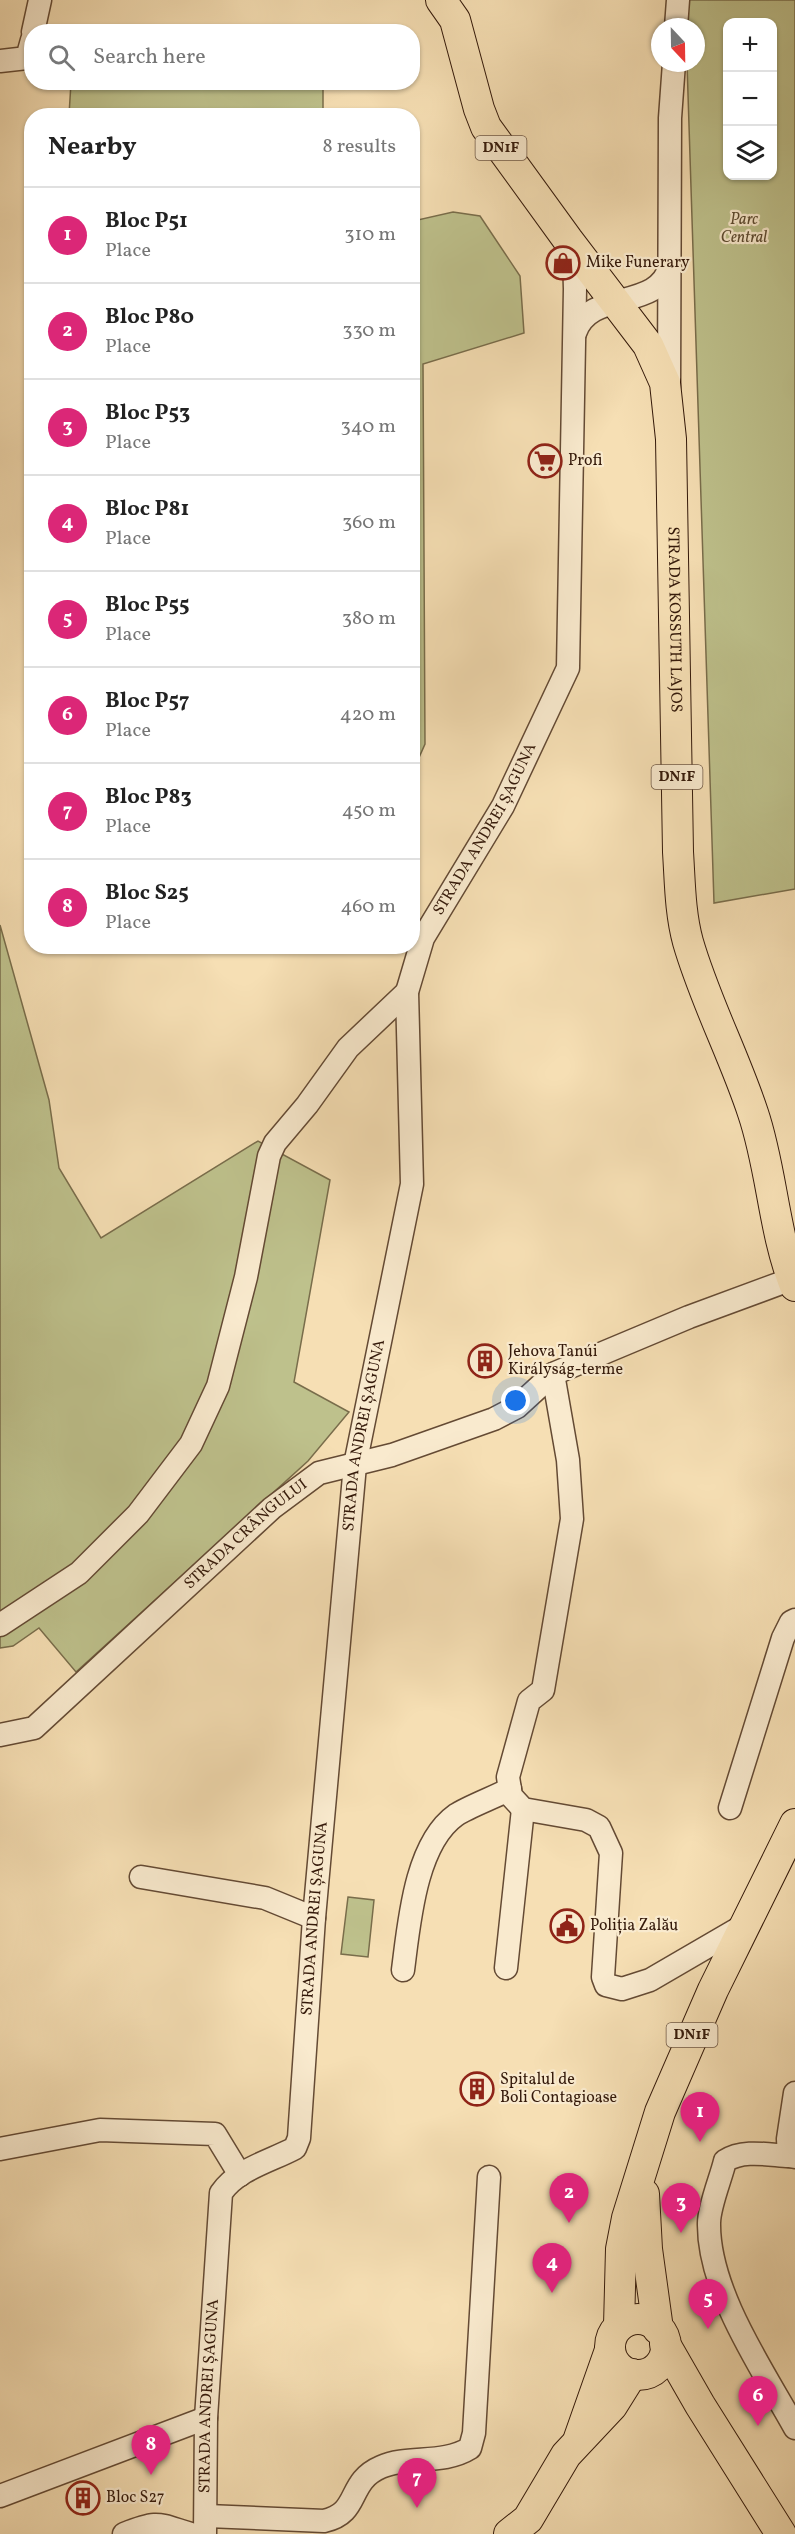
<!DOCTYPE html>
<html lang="en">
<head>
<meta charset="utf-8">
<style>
  :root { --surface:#fff; --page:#f2f2f2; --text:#222; --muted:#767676; --line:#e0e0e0; --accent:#db2777 }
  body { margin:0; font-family:Vollkorn,serif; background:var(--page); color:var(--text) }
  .controls { position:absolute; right:18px; top:18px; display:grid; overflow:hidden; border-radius:12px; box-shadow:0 2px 4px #0004 }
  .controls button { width:54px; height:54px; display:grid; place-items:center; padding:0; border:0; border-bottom:2px solid var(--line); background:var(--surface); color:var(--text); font:30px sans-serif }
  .compass { position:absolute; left:651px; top:18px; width:54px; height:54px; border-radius:50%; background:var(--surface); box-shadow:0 2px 4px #0004; rotate:158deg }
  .you { position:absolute; left:516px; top:1401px; width:21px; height:21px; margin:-15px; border:4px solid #fff; border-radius:50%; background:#1a73e8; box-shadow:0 0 0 9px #1a73e833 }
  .badge { display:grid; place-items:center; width:39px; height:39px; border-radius:50%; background:var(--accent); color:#fff; font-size:20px; font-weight:700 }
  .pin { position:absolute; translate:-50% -50px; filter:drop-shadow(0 2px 3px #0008) }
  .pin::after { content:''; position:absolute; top:32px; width:21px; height:18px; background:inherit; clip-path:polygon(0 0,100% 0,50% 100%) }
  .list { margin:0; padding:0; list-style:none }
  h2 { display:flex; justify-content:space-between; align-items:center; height:78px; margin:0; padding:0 24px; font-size:26px }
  h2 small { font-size:20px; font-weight:400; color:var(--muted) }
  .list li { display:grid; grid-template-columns:39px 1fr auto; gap:18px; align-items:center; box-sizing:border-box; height:96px; padding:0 24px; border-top:2px solid var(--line) }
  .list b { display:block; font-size:22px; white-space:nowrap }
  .list p { margin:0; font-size:20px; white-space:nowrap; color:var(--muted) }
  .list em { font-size:20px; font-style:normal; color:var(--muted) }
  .icon { flex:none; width:33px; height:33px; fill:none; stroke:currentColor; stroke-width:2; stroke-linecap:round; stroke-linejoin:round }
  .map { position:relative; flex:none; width:795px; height:2534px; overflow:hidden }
  .search { position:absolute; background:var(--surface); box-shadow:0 2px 4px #0004; left:24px; top:24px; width:396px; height:66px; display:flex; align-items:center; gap:15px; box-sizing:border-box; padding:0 21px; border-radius:24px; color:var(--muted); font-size:22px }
  .panel { position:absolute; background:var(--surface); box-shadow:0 2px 4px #0004; left:24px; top:108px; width:396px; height:846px; border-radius:24px }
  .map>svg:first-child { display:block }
  .green { fill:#bec18c; stroke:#796d4b; stroke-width:1.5; fill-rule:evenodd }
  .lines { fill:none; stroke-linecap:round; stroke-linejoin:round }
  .minor-casing { stroke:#644a34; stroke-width:25 }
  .major-casing { stroke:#34190a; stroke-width:32 }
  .minor { stroke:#f9eace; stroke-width:22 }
  .major { stroke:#f6dfb4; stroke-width:30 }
  .labels { text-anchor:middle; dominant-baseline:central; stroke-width:4.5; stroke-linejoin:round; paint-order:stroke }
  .shield { fill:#f9eace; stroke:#6f5845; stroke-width:1.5 }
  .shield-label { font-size:15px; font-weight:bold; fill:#34190a }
  .park-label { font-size:16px; font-style:italic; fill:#5d4b31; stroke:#f9eace }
  .poi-label { font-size:16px; fill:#34190a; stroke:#f9eace; text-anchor:start }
  .street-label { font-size:16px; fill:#34190a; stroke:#f9eace }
</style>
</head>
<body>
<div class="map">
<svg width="795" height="2534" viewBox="0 0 795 2534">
  <rect width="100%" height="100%" fill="#f6dfb4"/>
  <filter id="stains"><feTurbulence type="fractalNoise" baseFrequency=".00333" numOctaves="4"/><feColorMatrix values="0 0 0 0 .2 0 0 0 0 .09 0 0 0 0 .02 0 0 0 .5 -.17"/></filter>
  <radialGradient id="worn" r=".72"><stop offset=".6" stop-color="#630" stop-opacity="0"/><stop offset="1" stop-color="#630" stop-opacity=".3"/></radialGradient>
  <!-- green -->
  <path class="green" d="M685 0H795V889L714 903 687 63H696V27H686ZM728 22H772V176H728Z
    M287 82 323 86V115H69L71 83Z
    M453 212 480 216 520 276 524 333 423 364 425 744 413 771V221Z
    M0 925 49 1100 59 1168 101 1238 258 1141 330 1180 294 1382 349 1412 308 1461 76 1672 39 1628 13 1646 0 1648Z
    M348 1897 374 1900 368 1957 341 1954Z"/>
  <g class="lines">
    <defs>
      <g id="minor">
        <path d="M676 27 678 0"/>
        <path d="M33 32 40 0"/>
        <path d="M0 61 27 58 32 40"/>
        <path d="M575 333C590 288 658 312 670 266"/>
        <path d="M669 387 670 118 674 63"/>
        <path d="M553 1374 568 1460 572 1519 543 1690 529 1701 508 1777 511 1796 523 1809 586 1820 599 1827 611 1853 603 1977 606 1985 622 1989 650 1980 748 1923"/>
        <path d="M0 1625 79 1573 138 1514 191 1444 218 1386 246 1277 269 1156 275 1143 307 1105 348 1048 407 992"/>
        <path id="s1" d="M0 1735 34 1728 272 1508 319 1473 392 1455 494 1419 517 1407 553 1374 689 1317 792 1279"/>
        <path d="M730 1808 783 1638 791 1622 795 1620"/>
        <path d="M141 1877 265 1898 314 1918"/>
        <path d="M506 1968 523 1809"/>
        <path d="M403 1970C409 1924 415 1844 456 1815 468 1807 495 1797 510 1789"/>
        <path d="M795 2093 788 2139 789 2156 795 2157"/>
        <path d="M0 2149 100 2130 215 2134 240 2175"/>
        <path d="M789 2156C769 2155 743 2149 725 2161 721 2178 709 2206 709 2223 708 2291 763 2370 795 2428"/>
        <path d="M0 2496 206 2418"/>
        <path d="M207 2516 324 2521C361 2513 346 2482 381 2467 408 2455 443 2465 470 2448L474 2433 489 2177"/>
        <path d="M124 2534C159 2520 157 2524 191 2534"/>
        <path id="s2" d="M205 2534 206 2418 221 2193C237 2169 271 2161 295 2148L299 2138 314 1918 355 1465 412 1184 407 992 423 938 503 806 568 668 575 289 574 256 571 246"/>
      </g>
      <g id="major">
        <path id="s3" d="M441 0 455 20 479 109 486 127 568 240 648 345 665 383 671 439 678 852C680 882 680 913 688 942 705 1001 734 1055 753 1113 772 1169 773 1230 795 1286"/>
        <path d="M644 2194 647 2249 658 2329"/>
        <circle cx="638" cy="2347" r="28"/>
        <path d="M619 2326 621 2249 627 2218 660 2112 713 1990 795 1824"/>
        <path d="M665 2344 700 2405 781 2534"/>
        <path d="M579 2438 610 2350"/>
        <path d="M509 2534 528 2519 566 2455 612 2406 632 2374"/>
      </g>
    </defs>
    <!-- minor casing -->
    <use href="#minor" class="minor-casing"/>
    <!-- major casing -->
    <use href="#major" class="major-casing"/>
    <!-- minor -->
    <use href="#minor" class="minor"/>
    <!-- major -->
    <use href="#major" class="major"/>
  </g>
  <!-- icons -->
  <defs>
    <symbol id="shop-ring" viewBox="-11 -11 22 22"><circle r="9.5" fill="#f9eace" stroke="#8f2418" stroke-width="1.5"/><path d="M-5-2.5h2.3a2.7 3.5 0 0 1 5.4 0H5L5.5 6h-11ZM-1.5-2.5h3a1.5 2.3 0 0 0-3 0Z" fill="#8f2418"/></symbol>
    <symbol id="supermarket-ring" viewBox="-11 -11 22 22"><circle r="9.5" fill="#f9eace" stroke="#8f2418" stroke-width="1.5"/><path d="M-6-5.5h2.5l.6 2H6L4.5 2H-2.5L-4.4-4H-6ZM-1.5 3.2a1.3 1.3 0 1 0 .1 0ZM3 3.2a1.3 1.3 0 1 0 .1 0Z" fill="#8f2418"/></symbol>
    <symbol id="building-ring" viewBox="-11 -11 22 22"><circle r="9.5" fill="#f9eace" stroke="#8f2418" stroke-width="1.5"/><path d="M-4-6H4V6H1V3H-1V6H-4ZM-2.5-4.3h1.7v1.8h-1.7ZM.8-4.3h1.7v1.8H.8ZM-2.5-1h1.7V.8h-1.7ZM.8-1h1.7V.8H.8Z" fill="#8f2418"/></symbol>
    <symbol id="civic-ring" viewBox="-11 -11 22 22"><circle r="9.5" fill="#f9eace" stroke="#8f2418" stroke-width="1.5"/><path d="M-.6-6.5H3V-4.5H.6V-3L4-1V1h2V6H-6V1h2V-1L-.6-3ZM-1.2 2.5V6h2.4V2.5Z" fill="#8f2418"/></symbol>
  </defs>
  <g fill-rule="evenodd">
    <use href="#shop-ring" x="544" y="244" width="38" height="38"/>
    <use href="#supermarket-ring" x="526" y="442" width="38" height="38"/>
    <use href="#building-ring" x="466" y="1342" width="38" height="38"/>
    <use href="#civic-ring" x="548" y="1907" width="38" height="38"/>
    <use href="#building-ring" x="458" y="2070" width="38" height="38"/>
    <use href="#building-ring" x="64" y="2479" width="38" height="38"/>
  </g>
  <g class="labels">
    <!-- shield labels -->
    <g class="shield">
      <rect x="475.5" y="136" width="51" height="24" rx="4.5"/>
      <rect x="651.5" y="765" width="51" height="24" rx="4.5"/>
      <rect x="666.5" y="2023" width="51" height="24" rx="4.5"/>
    </g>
    <g class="shield-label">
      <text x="501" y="148">DN1F</text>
      <text x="677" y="777">DN1F</text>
      <text x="692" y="2035">DN1F</text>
    </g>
    <!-- park labels -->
    <g class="park-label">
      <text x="744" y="220">Parc<tspan x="744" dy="18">Central</tspan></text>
    </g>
    <!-- poi labels -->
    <g class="poi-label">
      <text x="586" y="263">Mike Funerary</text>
      <text x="568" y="461">Profi</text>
      <text x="508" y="1352">Jehova Tanúi<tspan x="508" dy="18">Királyság-terme</tspan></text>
      <text x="590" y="1926">Poliția Zalău</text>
      <text x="500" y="2080">Spitalul de<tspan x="500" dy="18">Boli Contagioase</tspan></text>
      <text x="106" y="2498">Bloc S27</text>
    </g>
    <!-- street labels -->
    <g class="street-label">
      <text stroke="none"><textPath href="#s3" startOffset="686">STRADA KOSSUTH LAJOS</textPath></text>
      <text stroke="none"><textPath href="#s2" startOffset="1776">STRADA ANDREI ȘAGUNA</textPath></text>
      <text stroke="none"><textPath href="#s2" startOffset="1146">STRADA ANDREI ȘAGUNA</textPath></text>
      <text stroke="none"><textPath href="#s1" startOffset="322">STRADA CRÂNGULUI</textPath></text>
      <text stroke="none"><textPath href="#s2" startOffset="660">STRADA ANDREI ȘAGUNA</textPath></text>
      <text stroke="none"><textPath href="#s2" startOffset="138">STRADA ANDREI ȘAGUNA</textPath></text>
    </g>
  </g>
  <rect width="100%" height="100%" filter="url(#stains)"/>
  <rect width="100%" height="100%" fill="url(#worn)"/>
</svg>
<div class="controls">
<button>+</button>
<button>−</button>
<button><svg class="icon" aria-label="layers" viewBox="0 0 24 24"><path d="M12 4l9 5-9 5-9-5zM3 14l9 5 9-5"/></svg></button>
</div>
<svg class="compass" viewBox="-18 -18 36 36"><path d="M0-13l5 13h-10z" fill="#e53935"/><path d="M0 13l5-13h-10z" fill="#767676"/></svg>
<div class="you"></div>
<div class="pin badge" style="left:700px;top:2142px">1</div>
<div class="pin badge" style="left:569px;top:2223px">2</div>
<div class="pin badge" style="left:681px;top:2233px">3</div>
<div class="pin badge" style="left:552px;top:2293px">4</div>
<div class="pin badge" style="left:708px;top:2329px">5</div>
<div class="pin badge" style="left:758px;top:2426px">6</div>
<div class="pin badge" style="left:417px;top:2508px">7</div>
<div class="pin badge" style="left:151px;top:2475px">8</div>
<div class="search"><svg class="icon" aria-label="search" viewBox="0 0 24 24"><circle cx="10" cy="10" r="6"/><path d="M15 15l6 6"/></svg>Search here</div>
<section class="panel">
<h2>Nearby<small>8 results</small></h2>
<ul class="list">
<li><span class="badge">1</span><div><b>Bloc P51</b><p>Place</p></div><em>310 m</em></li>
<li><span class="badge">2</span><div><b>Bloc P80</b><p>Place</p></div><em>330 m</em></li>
<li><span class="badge">3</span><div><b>Bloc P53</b><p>Place</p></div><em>340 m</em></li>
<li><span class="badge">4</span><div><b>Bloc P81</b><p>Place</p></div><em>360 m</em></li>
<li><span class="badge">5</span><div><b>Bloc P55</b><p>Place</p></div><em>380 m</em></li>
<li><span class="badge">6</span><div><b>Bloc P57</b><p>Place</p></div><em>420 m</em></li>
<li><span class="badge">7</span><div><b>Bloc P83</b><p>Place</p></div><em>450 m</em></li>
<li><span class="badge">8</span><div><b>Bloc S25</b><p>Place</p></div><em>460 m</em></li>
</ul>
</section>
</div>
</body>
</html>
